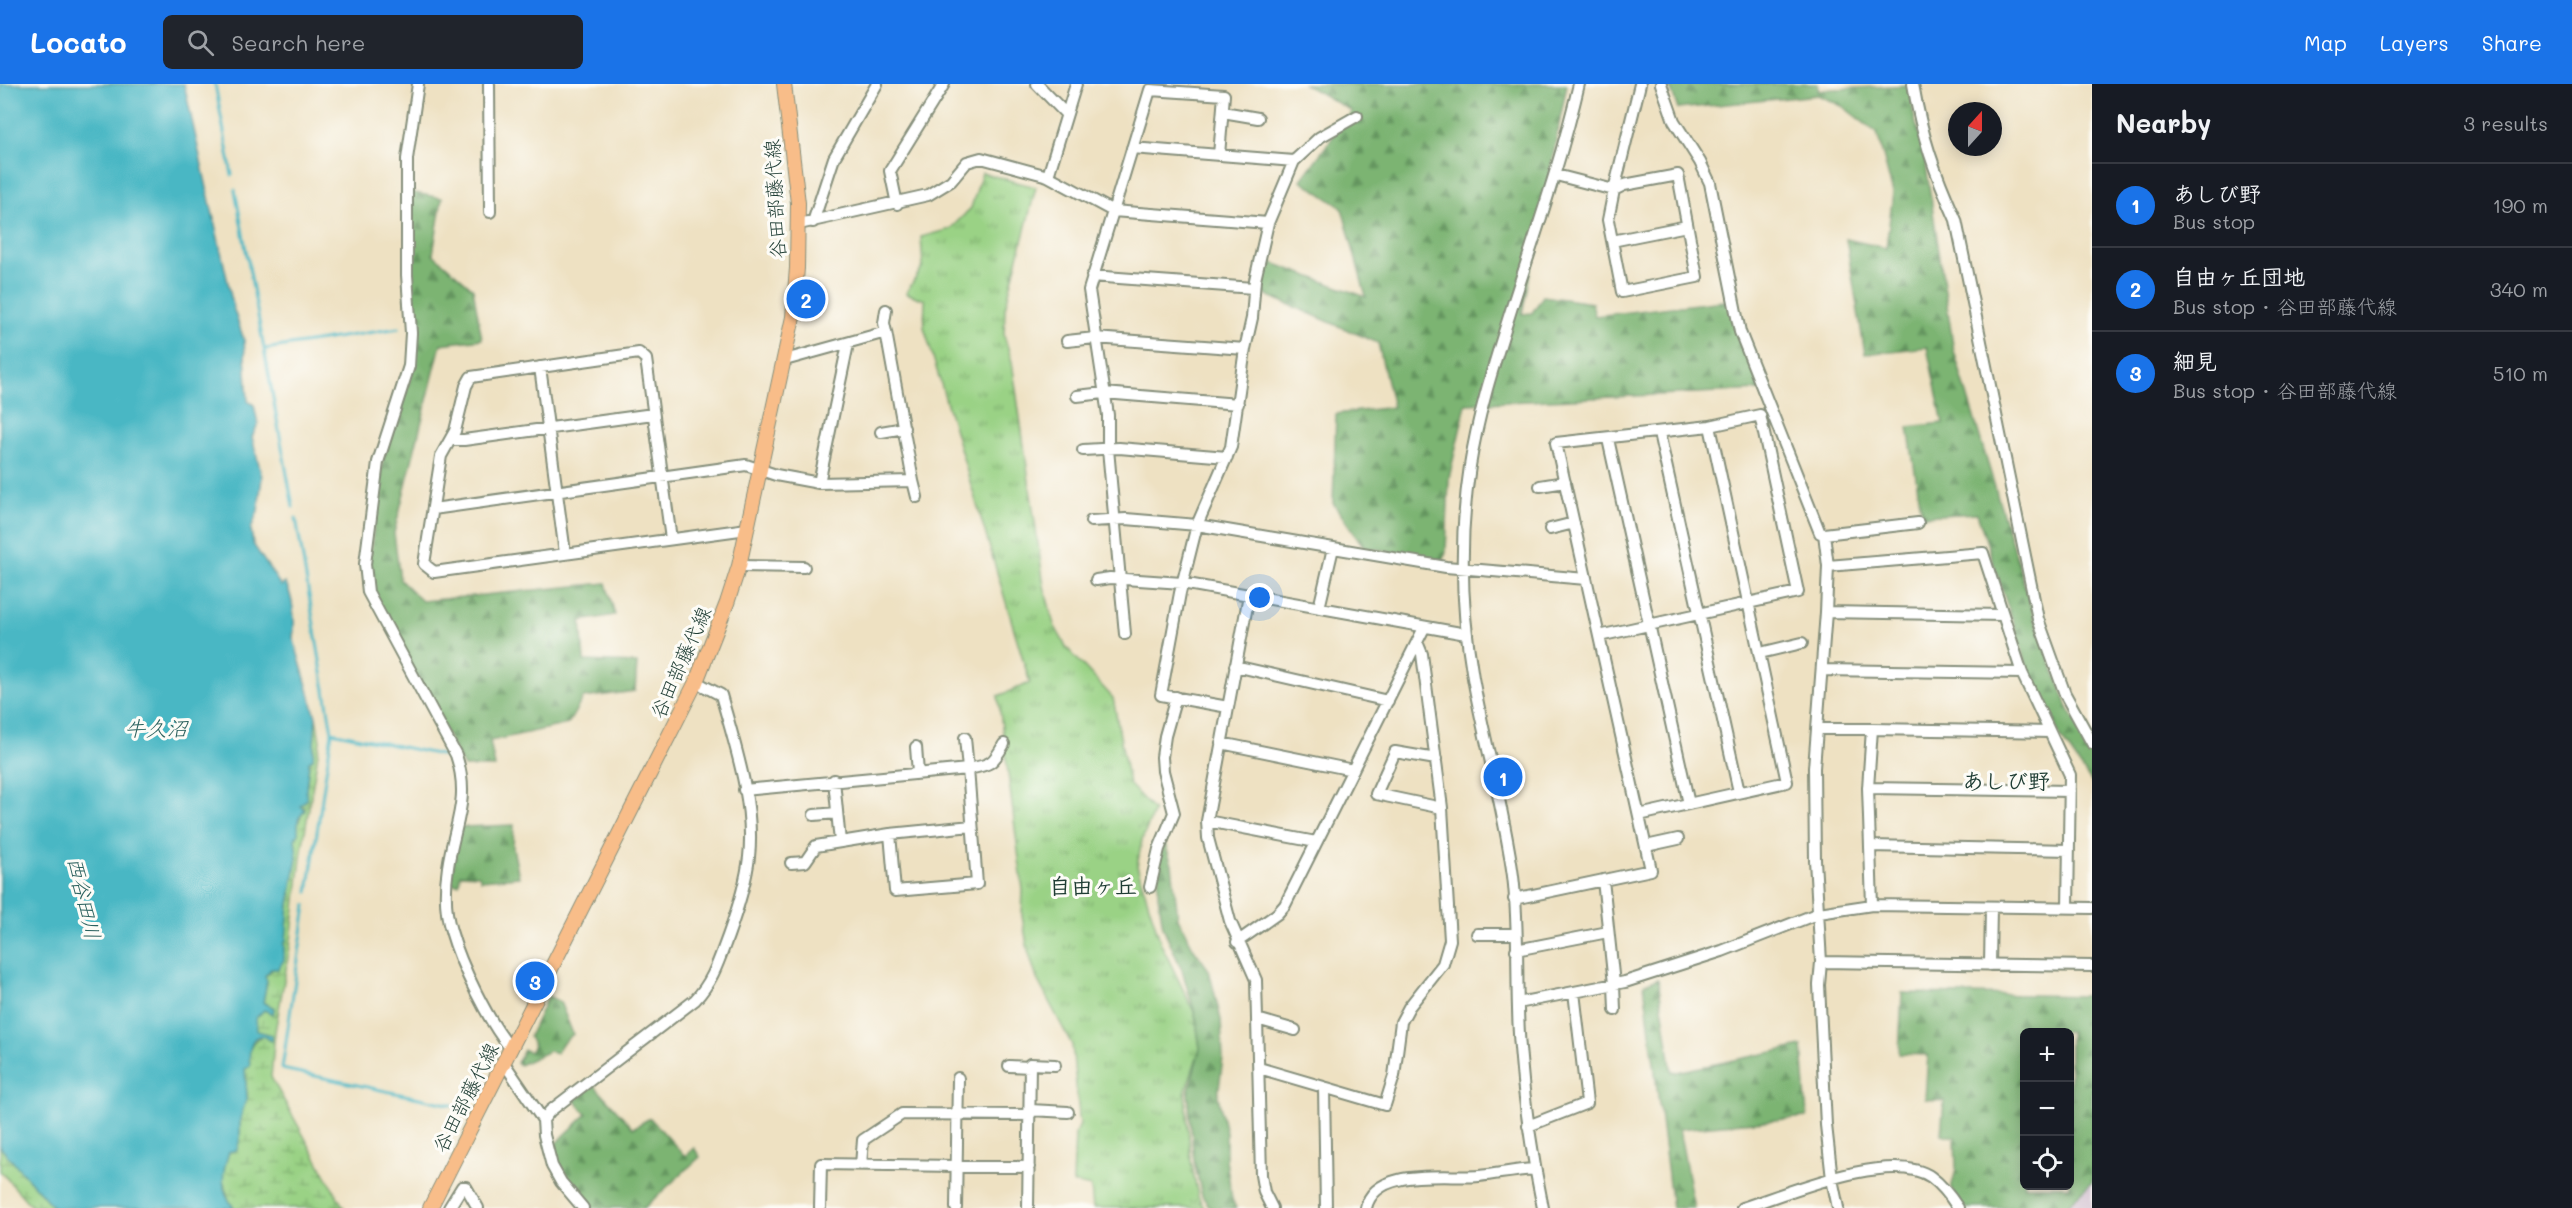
<!DOCTYPE html>
<html lang="en">
<head>
<meta charset="utf-8">
<style>
  :root { --surface:#171b24; --page:#20242c; --text:#f1f3f6; --muted:#9ea1a6; --line:#363941; --accent:#1a73e8 }
  body { margin:0; font-family:Mali,"Klee One",sans-serif; background:var(--page); color:var(--text) }
  .controls { position:absolute; right:18px; bottom:18px; display:grid; overflow:hidden; border-radius:9px; box-shadow:0 3px 15px #0003 }
  .controls button { width:54px; height:54px; display:grid; place-items:center; padding:0; border:0; border-bottom:2px solid var(--line); background:var(--surface); color:var(--text); font:30px sans-serif }
  .compass { position:absolute; left:1948px; top:18px; width:54px; height:54px; border-radius:50%; background:var(--surface); box-shadow:0 3px 15px #0003; rotate:21deg }
  .you { position:absolute; left:1260px; top:514px; width:21px; height:21px; margin:-15px; border:4px solid #fff; border-radius:50%; background:#1a73e8; box-shadow:0 0 0 9px #1a73e833 }
  .badge { display:grid; place-items:center; width:39px; height:39px; border-radius:50%; background:var(--accent); color:#fff; font-size:20px; font-weight:700 }
  .pin { position:absolute; translate:-50% -50%; border:3px solid #fff; box-shadow:0 2px 6px #0006 }
  .list { margin:0; padding:0; list-style:none }
  h2 { display:flex; justify-content:space-between; align-items:center; height:78px; margin:0; padding:0 24px; font-size:26px }
  h2 small { font-size:20px; font-weight:400; color:var(--muted) }
  .list li { display:grid; grid-template-columns:39px 1fr auto; gap:18px; align-items:center; box-sizing:border-box; height:84px; padding:0 24px; border-top:2px solid var(--line) }
  .list b { display:block; font-size:22px; white-space:nowrap }
  .list p { margin:0; font-size:20px; white-space:nowrap; color:var(--muted) }
  .list em { font-size:20px; font-style:normal; color:var(--muted) }
  .icon { flex:none; width:33px; height:33px; fill:none; stroke:currentColor; stroke-width:2; stroke-linecap:round; stroke-linejoin:round }
  .map { position:relative; flex:none; width:2092px; height:1124px; overflow:hidden }
  header { display:flex; align-items:center; gap:36px; box-sizing:border-box; height:84px; padding:0 30px; background:var(--accent); color:#fff }
  header strong { font-size:28px }
  nav { display:flex; gap:33px; margin-inline-start:auto; font-size:21px }
  .search { width:420px; height:54px; background:var(--page); display:flex; align-items:center; gap:15px; box-sizing:border-box; padding:0 21px; border-radius:9px; color:var(--muted); font-size:22px }
  main { display:flex }
  aside { flex:1; background:var(--surface) }
  .map>svg:first-child { display:block }
  .industrial { fill:#cfbdce }
  .grass { fill:url(#grass-tufts); stroke:#5c885c; stroke-width:1.5 }
  .forest { fill:url(#forest-firs); stroke:#4d7853; stroke-width:1.5; fill-rule:evenodd }
  .wetland { fill:url(#wetland-marsh); stroke:#5c885c; stroke-width:1.5 }
  .water { fill:#49b7c4; stroke:#347a7c; stroke-width:1.5 }
  .lines { fill:none; stroke-linecap:round; stroke-linejoin:round }
  .stream { stroke:#49b7c4; stroke-width:3 }
  .minor-casing { stroke:#868f7b; stroke-width:14 }
  .major-casing { stroke:#868f7b; stroke-width:16 }
  .minor { stroke:#fff; stroke-width:10 }
  .major { stroke:#f8bd89; stroke-width:14 }
  .labels { text-anchor:middle; dominant-baseline:central; stroke-width:6; stroke-linejoin:round; paint-order:stroke }
  .street-label { font-size:20px; fill:#1f3d34; stroke:#fdfcf7 }
  .water-label { font-size:21px; font-style:italic; fill:#2c625f; stroke:#fdfcf7 }
  .quarter-label { font-size:22px; font-weight:bold; fill:#1f3d34; stroke:#fdfcf7 }
</style>
</head>
<body>
<header>
<strong>Locato</strong>
<div class="search"><svg class="icon" aria-label="search" viewBox="0 0 24 24"><circle cx="10" cy="10" r="6"/><path d="M15 15l6 6"/></svg>Search here</div>
<nav><a>Map</a><a>Layers</a><a>Share</a></nav>
</header>
<main>
<div class="map">
<svg width="2092" height="1124" viewBox="0 0 2092 1124">
  <defs>
    <pattern id="grass-tufts" width="24" height="20" patternUnits="userSpaceOnUse" patternTransform="scale(1.5)"><rect width="24" height="20" fill="#9ad285"/><path d="M3 7l-1-3M5 7V3M7 7l1-3M15 17l-1-3M17 17v-4M19 17l1-3" fill="none" stroke="#7dac6e"/></pattern>
    <pattern id="forest-firs" width="22" height="20" patternUnits="userSpaceOnUse" patternTransform="scale(1.5)"><rect width="22" height="20" fill="#7bb472"/><path d="M5 1l3.5 6h-7zM16 11l3.5 6h-7z" fill="#64945e"/></pattern>
    <pattern id="wetland-marsh" width="20" height="14" patternUnits="userSpaceOnUse" patternTransform="scale(1.5)"><rect width="20" height="14" fill="#9ad285"/><path d="M1 5h8M5 5V1M11 12h8M15 12V8" fill="none" stroke="#7dac6e"/></pattern>
  </defs>
  <rect width="100%" height="100%" fill="#fdfcf7"/>
  <filter id="ink" filterUnits="userSpaceOnUse"><feTurbulence type="fractalNoise" baseFrequency=".0167" numOctaves="2"/><feDisplacementMap in="SourceGraphic" scale="12" xChannelSelector="R" yChannelSelector="G"/><feConvolveMatrix kernelMatrix="1 2 1 2 8 2 1 2 1" color-interpolation-filters="sRGB"/></filter>
  <filter id="wash" filterUnits="userSpaceOnUse"><feTurbulence type="fractalNoise" baseFrequency=".008" numOctaves="4" result="noise"/><feDisplacementMap in="SourceGraphic" scale="24" xChannelSelector="R" yChannelSelector="G"/><feGaussianBlur stdDeviation="1.35" result="paint"/><feColorMatrix in="noise" values="0 0 0 0 0 0 0 0 0 0 0 0 0 0 0 0 0 1.4 0 .05"/><feComposite in="paint" operator="in"/></filter>
  <g filter="url(#wash)">
    <rect width="100%" height="100%" fill="#eee1c2"/>
    <!-- industrial -->
    <path class="industrial" d="M2092 1098V1124H2063Z"/>
    <!-- grass -->
    <path class="grass" d="M982 89 1036 103 1005 224 1004 251 1012 278 1044 502 1054 541 1067 564 1113 614 1129 700 1154 727 1142 756 1137 782 1161 860 1195 930 1200 964 1185 1009 1191 1077 1198 1112 1204 1124H1093L1091 1103 1073 1099 1075 1050 1080 1041 1072 961 1037 895 1028 866 1022 832 1023 806 998 612 1030 599 924 243 925 216 906 209 923 182 921 153 950 145 971 124Z"/>
    <!-- forest -->
    <path class="forest" d="M1304 0H1567L1522 230 1532 229 1543 212 1592 219 1595 232 1731 216 1760 306 1466 320 1449 394 1446 468 1444 476 1364 463 1333 419 1336 330 1393 323 1378 259 1260 208 1270 178 1366 213 1342 124 1301 96 1352 27Z
      M1669 0H1818V6L1910 1 1913 28 1925 75 1954 267 2034 533 2068 624 2092 665V699L2061 654 2028 584 1977 429 1922 432 1908 343 1943 339 1927 263 1865 270 1846 155 1886 164 1893 109 1877 49 1842 22 1818 11 1678 25Z
      M409 108 442 114 433 170 473 205 482 255 441 260 394 449 400 496 422 517 606 499 615 531 581 537 584 577 637 579 635 607 583 614 568 640 490 657 495 683H464L376 515 368 487 383 376 413 286 416 248 411 190Z
      M514 741 513 764 519 793 481 796 479 791 460 790 459 800H451L455 764 461 743Z
      M1164 757 1172 781 1178 834 1194 865 1209 886 1221 936 1223 974 1218 1012 1226 1049V1076L1232 1115 1236 1124H1210L1202 1112 1194 1077 1188 1009 1200 964 1195 930 1182 886 1163 843 1158 811 1159 778Z
      M1658 895 1672 989 1802 962 1807 1033 1679 1045 1694 1124H1672L1644 900Z
      M1902 909 2092 912V1098L2063 1124H1963L1951 1105 1956 1085 1955 1053 1941 1050 1944 1017 1925 1015 1928 971 1899 970ZM2024 948H2070V1102H2024Z
      M548 912 560 918 573 950 561 961 557 969 549 967 520 981 517 979 524 966 530 968 534 962 529 953Z
      M593 1000 633 1044 650 1034 685 1072 694 1064 700 1073 644 1124H591C570 1103 560 1092 552 1063L587 1030 573 1015Z"/>
    <!-- wetland -->
    <path class="wetland" d="M316 633 320 657 302 766 291 857 275 948 271 993 344 1124H234L230 1119 223 1097 222 1088 229 1068 240 1055V1035L247 1013 245 985 250 982C248 970 249 956 263 952L268 956 272 951 256 947V934L264 926 273 930 274 924 263 918 267 897 265 892 284 876C284 843 291 810 296 777 297 772 295 765 295 759 295 748 299 733 305 724L300 722 307 715C304 702 309 690 309 677L313 675Z
      M0 1063 54 1124H33L0 1087Z"/>
    <!-- water -->
    <path class="water" d="M0 0H184L234 226 244 256 248 317 254 321 258 340 252 353 262 393 258 427 251 445 253 460 281 502 285 499C293 511 296 539 293 553L316 633 313 675 309 677C309 690 304 702 307 715L300 722 305 726 298 735V750L295 755 297 774 289 820 286 857 284 859V876L278 885H271L265 892 267 897 263 918 274 924 273 930 264 926 256 934 257 947 272 951V957C268 956 266 953 262 952 248 950 249 975 250 982L245 985 247 1013 240 1035V1055L237 1066 229 1068C222 1089 219 1106 234 1124H54L0 1063Z"/>
    <g class="lines">
      <!-- stream -->
      <path class="stream" d="M215 0 232 91
        M235 106 293 423
        M265 265 399 244
        M296 434 332 648 308 808
        M332 648 445 672
        M306 821 282 985 452 1021"/>
    </g>
  </g>
  <g filter="url(#ink)">
    <g class="lines">
      <defs>
        <path id="minor" d="M418 0 407 75V191L411 249 409 282 378 378 365 480 368 508 456 671C471 716 454 740 448 783 445 803 445 828 451 847 461 882 488 937 511 965
          M489 0 490 128
          M1037 0 1066 30
          M1661 0 1674 37 1700 78 1710 99 1740 248 1820 449 1824 450 1828 482 1826 528 1814 684 1815 776 1821 878 1819 901 1826 1041 1832 1095 1838 1124
          M1913 0C1922 53 1934 87 1956 136L2038 535 2065 610 2092 659
          M1223 28 1258 34
          M1132 64 1294 77
          M1556 91 1614 106 1640 0
          M1678 91 1697 193 1622 208 1608 136 1614 106 1624 101Z
          M1048 92 1076 0
          M897 120 890 87 944 0
          M813 138 834 74 877 0
          M799 140 928 111 951 97 967 78 981 74 1048 92 1113 127 1268 139
          M1612 157 1687 142
          M1092 192 1253 204
          M886 226 884 239 886 248
          M1067 257 1095 254 1245 265
          M540 283 565 469
          M1077 312 1104 309 1238 320
          M881 348 904 344
          M1659 349 1739 708
          M1608 355 1689 720
          M450 356H464L653 330
          M1083 366 1119 364 1227 373
          M913 397 917 413
          M819 399 848 260
          M1540 402 1565 398
          M433 425 746 381 776 391 819 399 913 397 886 248 785 276
          M1091 437 1126 435 1197 441 1446 483 1586 495
          M1550 445 1574 439
          M1824 450 1918 439
          M671 455 646 275 639 269 471 293 466 302 455 347 441 372 424 480 434 488 747 445
          M739 482 804 483
          M1828 482 1983 469 2022 589 2070 691 2068 824
          M1096 496 1110 494 1182 499 1466 550
          M1249 511 1207 737 1208 754 1230 837 1256 896 1261 1091 1264 1108 1272 1124
          M1319 524 1333 464
          M1826 528 2003 531
          M1125 550 1108 365V331L1089 206 1150 6 1224 11 1219 71
          M1760 569 1802 559
          M1235 582 1388 617
          M1823 586 2022 589
          M1228 623 1161 611 1180 509 1197 441 1231 363 1245 265 1252 234 1255 196 1268 139 1294 77 1320 53 1357 32
          M1818 645H1872
          M965 654 968 685C990 681 993 680 1004 660
          M1221 659 1353 686
          M916 663 918 689
          M1436 675 1395 668 1376 710 1442 724
          M834 696 840 758
          M1868 704 2070 707
          M744 706 968 685 977 800 895 807 890 750 816 762 805 778 791 779
          M814 731 837 729
          M1639 731 1787 698 1710 342
          M1207 737 1316 758
          M890 750 972 742
          M1646 762 1678 755
          M1870 762 2069 766
          M1603 796 1614 900 1615 926
          M1150 803 1159 765 1174 729 1163 687 1162 673 1165 652 1176 613
          M1514 815 1651 786 1556 359 1710 342 1760 331 1798 508 1599 552
          M1872 821 1868 704 1872 645 2049 648
          M1477 850H1515
          M1237 858 1277 830 1285 821 1424 544
          M1516 866 1608 848
          M1821 878 2092 882
          M1990 881 1991 823
          M1518 919 1625 898 1722 867 1819 829 1872 821 2092 824
          M1257 935 1295 946
          M504 979 543 1036 544 1051 552 1082 561 1098 583 1124
          M1009 982 1030 983
          M1259 984 1385 1021 1394 992 1401 938 1409 923 1443 880 1450 856 1442 724 1422 570 1417 558
          M1324 1003 1326 1124
          M1030 1026 1068 1028
          M543 1036 550 1027 695 916C713 897 719 876 728 852 737 827 746 800 749 773 755 720 735 661 721 611L696 598
          M1528 1042 1587 1019 1574 908
          M861 1081 863 1056 902 1030 1030 1031
          M449 1124 462 1103H466L478 1124
          M820 1124 821 1080 1029 1083
          M956 1124 958 994
          M1028 1124 1030 980 1055 981
          M1366 1124C1375 1082 1447 1095 1479 1092 1498 1090 1516 1086 1535 1085
          M1543 1124C1532 1071 1524 1018 1520 964 1515 907 1520 849 1513 792 1504 725 1485 660 1473 594 1461 524 1459 453 1470 382 1478 329 1495 277 1511 226 1535 151 1561 77 1579 0
          M1742 1124C1786 1110 1891 1065 1931 1093 1942 1101 1951 1113 1958 1124"/>
        <path id="major" d="M430 1124 696 598 727 519 739 482 793 233 797 184 798 119 784 0"/>
      </defs>
      <!-- minor casing -->
      <use href="#minor" class="minor-casing"/>
      <!-- major casing -->
      <use href="#major" class="major-casing"/>
      <!-- minor -->
      <use href="#minor" class="minor"/>
      <!-- major -->
      <use href="#major" class="major"/>
    </g>
  </g>
  <g class="labels">
    <!-- street labels -->
    <g class="street-label">
      <text transform="translate(774 115) rotate(-93)">谷田部藤代線</text>
      <text transform="translate(680 578) rotate(-66)">谷田部藤代線</text>
      <text transform="translate(465 1013) rotate(-63)">谷田部藤代線</text>
    </g>
    <!-- water labels -->
    <g class="water-label">
      <text x="156" y="643">牛久沼</text>
      <text transform="translate(85 814) rotate(77)">西谷田川</text>
    </g>
    <!-- quarter labels -->
    <g class="quarter-label">
      <text x="2006" y="696">あしび野</text>
      <text x="1093" y="801">自由ヶ丘</text>
    </g>
  </g>
</svg>
<div class="controls">
<button>+</button>
<button>−</button>
<button><svg class="icon" aria-label="locate" viewBox="0 0 24 24"><circle cx="12" cy="12" r="6"/><path d="M12 2v4M12 18v4M2 12h4M18 12h4"/></svg></button>
</div>
<svg class="compass" viewBox="-18 -18 36 36"><path d="M0-13l5 13h-10z" fill="#e53935"/><path d="M0 13l5-13h-10z" fill="#9ea1a6"/></svg>
<div class="you"></div>
<div class="pin badge" style="left:1503px;top:693px">1</div>
<div class="pin badge" style="left:806px;top:215px">2</div>
<div class="pin badge" style="left:535px;top:897px">3</div>
</div>
<aside>
<h2>Nearby<small>3 results</small></h2>
<ul class="list">
<li><span class="badge">1</span><div><b>あしび野</b><p>Bus stop</p></div><em>190 m</em></li>
<li><span class="badge">2</span><div><b>自由ヶ丘団地</b><p>Bus stop · 谷田部藤代線</p></div><em>340 m</em></li>
<li><span class="badge">3</span><div><b>細見</b><p>Bus stop · 谷田部藤代線</p></div><em>510 m</em></li>
</ul>
</aside>
</main>
</body>
</html>
